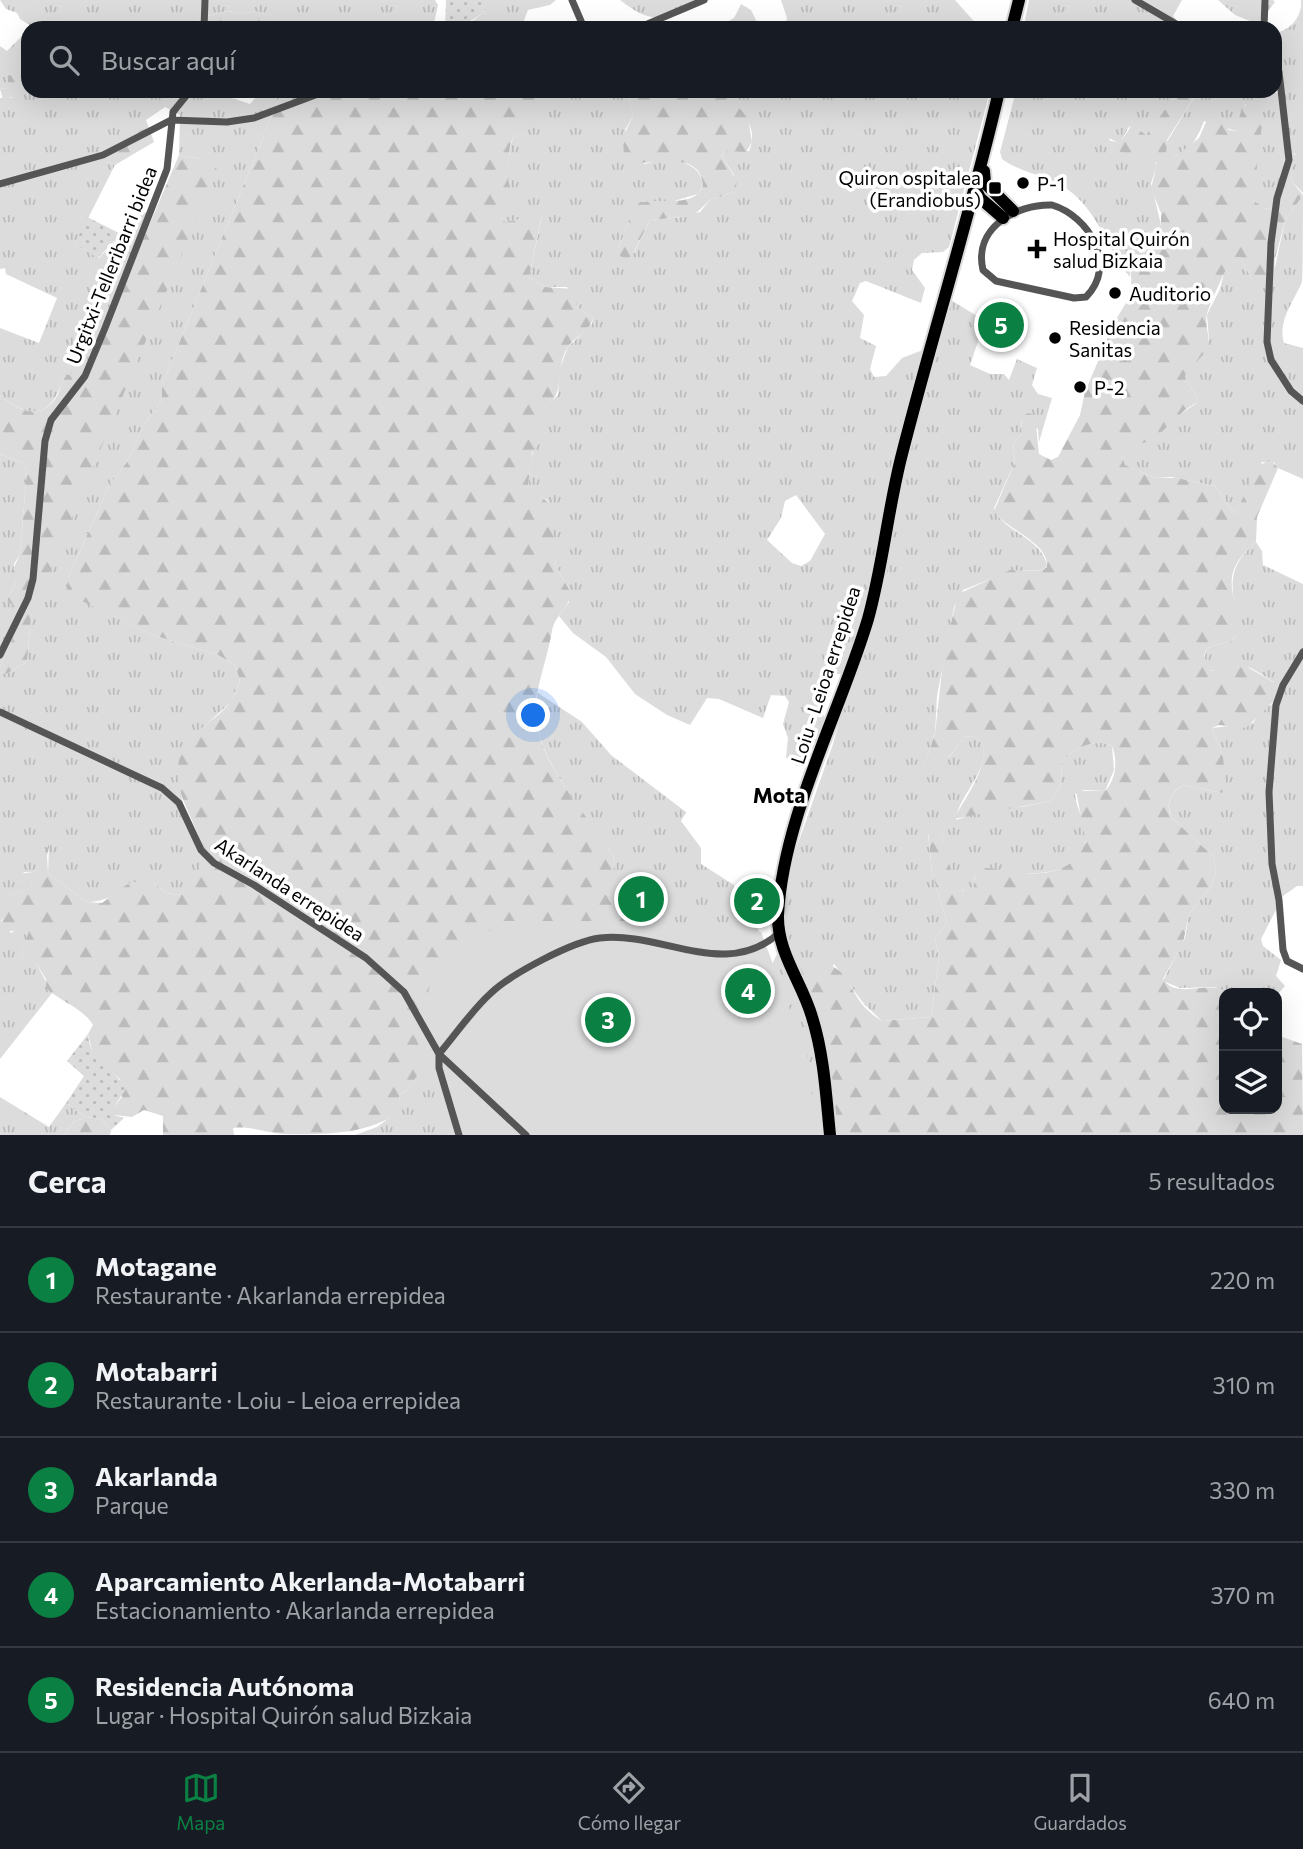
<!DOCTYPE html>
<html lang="es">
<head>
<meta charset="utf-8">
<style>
  :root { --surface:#171b24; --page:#20242c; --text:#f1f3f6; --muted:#9ea1a6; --line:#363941; --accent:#0b8043 }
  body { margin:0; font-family:Commissioner,sans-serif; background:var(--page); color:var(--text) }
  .controls { position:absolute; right:21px; bottom:21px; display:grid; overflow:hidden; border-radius:14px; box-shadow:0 7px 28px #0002 }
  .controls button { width:63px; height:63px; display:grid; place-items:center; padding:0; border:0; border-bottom:2px solid var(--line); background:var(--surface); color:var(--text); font:35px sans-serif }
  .you { position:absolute; left:534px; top:716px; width:24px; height:24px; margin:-18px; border:5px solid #fff; border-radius:50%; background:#1a73e8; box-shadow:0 0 0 10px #1a73e833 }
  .badge { display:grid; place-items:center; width:46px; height:46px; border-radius:50%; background:var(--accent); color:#fff; font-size:23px; font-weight:700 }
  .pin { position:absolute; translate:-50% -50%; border:4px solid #fff; box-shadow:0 2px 7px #0006 }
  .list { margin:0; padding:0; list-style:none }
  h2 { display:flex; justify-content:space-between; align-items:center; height:91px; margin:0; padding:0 28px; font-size:30px }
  h2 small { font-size:23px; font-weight:400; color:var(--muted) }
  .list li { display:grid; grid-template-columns:46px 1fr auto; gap:21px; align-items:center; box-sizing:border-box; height:105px; padding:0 28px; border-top:2px solid var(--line) }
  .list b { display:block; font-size:26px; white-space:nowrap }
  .list p { margin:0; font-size:23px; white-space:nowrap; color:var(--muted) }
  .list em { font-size:23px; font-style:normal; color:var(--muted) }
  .icon { flex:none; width:38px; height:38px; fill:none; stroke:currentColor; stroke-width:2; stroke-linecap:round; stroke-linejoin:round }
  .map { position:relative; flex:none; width:1303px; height:1135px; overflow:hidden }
  .search { position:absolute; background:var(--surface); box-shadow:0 7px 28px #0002; left:21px; right:21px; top:21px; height:77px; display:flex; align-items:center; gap:18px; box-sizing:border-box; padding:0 24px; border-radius:21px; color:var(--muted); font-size:26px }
  .sheet { height:616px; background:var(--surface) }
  nav { display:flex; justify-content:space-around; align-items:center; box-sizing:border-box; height:98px; border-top:2px solid var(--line); background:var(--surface); font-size:19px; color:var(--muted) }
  nav a { display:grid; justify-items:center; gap:4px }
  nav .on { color:var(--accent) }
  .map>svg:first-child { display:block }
  .grass { fill:url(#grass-tufts); fill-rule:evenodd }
  .forest { fill:url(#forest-firs) }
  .park { fill:#dcdcdc }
  .garden { fill:url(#garden-dots) }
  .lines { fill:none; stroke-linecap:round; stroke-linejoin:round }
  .primary-casing { stroke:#dbdbdb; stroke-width:16 }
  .minor { stroke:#555; stroke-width:7 }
  .primary { stroke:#000; stroke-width:12 }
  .poi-dot { fill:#000; stroke:#fff; stroke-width:2.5 }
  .labels { text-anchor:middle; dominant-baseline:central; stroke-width:7; stroke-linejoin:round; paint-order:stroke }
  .poi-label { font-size:19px; fill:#000; stroke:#fff; text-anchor:start }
  .street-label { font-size:19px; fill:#000; stroke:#fff }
  .neighbourhood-label { font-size:21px; font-weight:bold; fill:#000; stroke:#fff }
</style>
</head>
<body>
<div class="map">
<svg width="1303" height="1135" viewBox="0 0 1303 1135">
  <defs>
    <pattern id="grass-tufts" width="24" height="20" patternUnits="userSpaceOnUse" patternTransform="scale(1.75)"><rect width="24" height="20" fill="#dcdcdc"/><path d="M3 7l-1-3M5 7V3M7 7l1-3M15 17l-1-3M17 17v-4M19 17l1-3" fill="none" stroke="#bbb"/></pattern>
    <pattern id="forest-firs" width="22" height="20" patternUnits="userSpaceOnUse" patternTransform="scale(1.75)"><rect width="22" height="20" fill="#dcdcdc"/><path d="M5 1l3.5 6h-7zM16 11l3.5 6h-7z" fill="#bbb"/></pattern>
    <pattern id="garden-dots" width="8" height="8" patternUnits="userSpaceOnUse" patternTransform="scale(1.75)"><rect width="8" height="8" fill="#dcdcdc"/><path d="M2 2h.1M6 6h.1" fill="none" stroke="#bbb" stroke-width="1.8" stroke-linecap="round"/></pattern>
  </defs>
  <rect width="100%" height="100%" fill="#fff"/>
  <!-- grass -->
  <path class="grass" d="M0 0H435L438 5 433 28H281L277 18 255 11 242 14 228 11 199 18 196 28H34L20 19 17 13 6 9Z
    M486 0H556L550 5 528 10 521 28H454L474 20 486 10Z
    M620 0H709C672 20 655 28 620 0Z
    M781 0H955L980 28H785L787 18Z
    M1029 0H1182L1173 16 1183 28H1028L1025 20Z
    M1218 0H1273L1275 2 1261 20 1255 23 1235 15Z
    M1301 0H1303V193L1291 181 1295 153 1285 159 1274 207 1265 209 1255 203 1252 196 1261 129 1245 104 1236 131 1204 121C1198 137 1189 155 1169 157L1166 155 1165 145 1198 91 1279 93 1281 66 1275 61V33C1290 31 1303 16 1301 0Z
    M741 4 751 10 760 28H716L734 18Z
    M24 34C39 52 17 73 7 88L0 89V46L7 51Z
    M28 85V91H221L223 95 250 104 261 91H282L162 385V400L143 426 127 462 110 484 68 578V594L153 635 218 655 235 665 240 681 231 702 191 738C188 756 180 780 182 798 187 839 230 852 179 895L166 893 153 882C133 888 103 903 86 902L48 873 49 847 34 872H24L15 881 32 883 30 890 10 895 1 921 11 933 19 928 31 929 20 955 33 957 52 993 0 1059V672L6 674 27 662 31 616 201 159 179 155 180 115 165 107 146 120 149 128 107 162 115 165 75 244 99 258 140 215 155 208 88 370 63 379C51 418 30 420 0 395V328L39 343 57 298 6 274 5 268 0 269V98H11Z
    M553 91H645L629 99 633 116 625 130 644 164C665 158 701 158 703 186L698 194 667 203 644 201 635 205 619 247 620 256 634 253 650 220 683 217 700 212 710 200 735 192 734 175 721 155 727 151H749C760 126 740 110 725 91H990L949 247 943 252 922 253 914 260 912 270 925 288 921 303 866 281 860 283 852 301 864 315 860 338 876 346 870 369 874 377 886 376 902 358 923 350 951 300 985 321 970 365 990 374H1004L1009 380 1017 359 1037 368 1032 385 1038 394 1052 398 1039 442 1038 429 1021 420 1022 434 1013 443 1015 462 994 508C1002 532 1042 537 1047 566L1041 571C1012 568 989 580 963 590L954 607 937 696 935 733 922 772H931L950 756 964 737 972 736 981 741C994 768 957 796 956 820L994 808 1021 807 1051 801 1060 787 1063 760C1074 748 1098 737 1112 746L1114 770 1105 791 1084 790 1075 794C1076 809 1086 821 1086 836 1086 883 1012 875 984 868L975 876 973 890 966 892C945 881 947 851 941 832L928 834 932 873 947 922 935 938 939 958 931 1017 882 1021 864 1004 834 964 807 1016 831 1135H803L772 964 779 950 788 872 833 744 848 690 843 674H831L824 682 819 700 825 719 808 763 797 766 786 757 788 738 783 724 789 702 785 696 771 695 763 718 719 699 707 698 690 725 667 715 635 694 606 657 573 633 559 616 569 602V589L556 566 548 501 532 491 528 485 531 459 545 408 558 395 560 368 568 347 592 324 593 318 577 307 567 287H545L529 277 542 216 504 222 501 217C512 187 503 159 516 130 524 114 548 106 553 91ZM796 495 825 534 810 561 801 566 792 563 767 540 781 518 785 501Z
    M1016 91H1179L1149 133 1143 135 1139 130 1142 120 1128 128 1120 144 1109 138 1112 146 1131 156 1154 161 1157 165 1151 183 1161 225 1155 232 1129 229 1130 277C1107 249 1099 214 1071 192 1052 176 1022 174 1002 159L1000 152Z
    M1303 195C1303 214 1303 266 1302 282 1294 301 1277 321 1284 343L1303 348V479L1278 468 1274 462H1262L1235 514 1215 486 1171 477 1155 478 1125 465 1122 455 1125 450 1197 403C1197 390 1186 386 1185 375L1209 340 1207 315 1220 289 1226 266 1233 257H1240L1254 283 1275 267 1285 221Z
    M0 454 21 462 27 470 20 554 14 564 16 582 7 600 24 616 0 666Z
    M1256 542 1262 551 1263 565 1303 584V886H1297L1283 896 1261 939 1263 946 1281 960 1276 976 1285 986 1277 995 1228 993 1215 987 1180 988 1163 981 1185 938 1189 914 1212 885 1216 871 1214 857 1173 819C1165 806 1169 792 1184 785L1222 793 1223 757 1212 728 1253 723 1263 708 1274 704 1275 683C1241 661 1251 665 1213 671L1208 669 1204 659 1207 648 1231 641 1237 635C1237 596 1219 573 1256 542Z
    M538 693 582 722 611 755 686 812 681 821 701 848V864L734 885 735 913 758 929 760 935 655 923 652 921 665 908 646 880 622 892 610 888 608 882 615 865 613 855C586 814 522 745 538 693Z
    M424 1065 438 1096 449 1135H355L377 1127 400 1110 399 1095 407 1090Z
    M0 1097 49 1127 66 1103 86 1117 73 1122 65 1135H0Z"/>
  <!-- forest -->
  <path class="forest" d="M228 11 242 14 255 11 278 18 281 28H246L239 21H227L222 28H196L199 18Z
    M28 55V85L24 89V96L21 94 3 100 0 89 7 88 9 76 23 68Z
    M282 91H553L552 100C486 141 521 160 502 217L505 222 542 215 529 277 545 287 574 289 577 307 593 318C590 332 575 336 568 347 553 370 568 391 545 408L544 427 532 453 528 485 551 505 556 566 571 593C569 608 554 617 552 631 548 654 540 676 536 699 528 754 586 812 613 855L615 865 609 885 622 892 644 921 655 923 449 1135 438 1096 424 1066 407 1090 399 1095 401 1110C372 1135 321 1135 282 1134 265 1132 250 1126 233 1128L234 1135H163V1116L144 1110 132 1117 114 1115V1107L122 1097 120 1079 94 1058 88 1034 93 1025C83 1008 61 1002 46 988V979L33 958 20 955 30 929 3 932C1 920 2 904 10 895L29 890 32 884 15 881 14 874 34 872 50 843 47 856 48 873 86 902 102 903 129 883 141 881 153 882 166 893 179 895C237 846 164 811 180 756 187 731 218 721 231 701 235 695 237 688 240 681L235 665 218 655 153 635 67 594 68 578 110 484 127 462 143 426 162 400V385Z
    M645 91H725L748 118 752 142 746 152 727 151 721 155 737 181 735 192 710 200 693 216 650 220 632 256 626 259 620 256 618 250 635 204C653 196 694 210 703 186 700 144 642 172 624 159L623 137 633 116 629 99Z
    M1179 91H1198L1167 140 1166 155 1176 156 1199 138 1209 115 1214 116 1229 130 1236 131 1242 107 1253 102 1262 125 1253 200 1265 209 1274 207 1278 180 1290 145 1295 156 1291 181 1303 195 1285 221 1275 259 1272 292 1254 283 1240 257H1233C1229 261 1209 306 1207 314 1204 326 1211 337 1208 349L1185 375C1186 386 1197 390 1197 403 1178 411 1169 429 1152 439 1142 445 1128 445 1122 455L1125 465 1155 478H1177L1215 486 1235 514 1259 465 1271 460 1278 468 1257 517 1256 542C1213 578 1241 595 1237 635L1231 641 1207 648 1204 656 1211 671 1244 665 1275 683 1277 698 1246 728 1219 725 1212 728 1223 757 1226 785 1222 793 1184 785C1170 791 1164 806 1173 819L1214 857 1216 871 1212 885 1189 914 1183 943 1163 979C1177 1001 1211 978 1228 993H1224V1109H1277V1035L1302 1044 1303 1135H831L824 1087 793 961C863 958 837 994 882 1021L931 1017 939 958 935 938 947 922 932 873 928 831H941L951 874 963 891 973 890 976 872 980 867C1017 872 1067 887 1086 842L1076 791H1105C1116 780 1118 760 1112 746 1098 737 1074 748 1063 760L1060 787 1051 801 954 819C964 799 992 764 981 741L972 736 964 737C954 751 942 768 925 775L922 771 935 734 944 652 958 594 1010 570 1041 571 1047 567C1048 541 1006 530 994 511L1015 462 1013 443 1022 434 1021 417 1028 413 1035 415 1039 454 1051 460 1058 457 1080 415 1085 392 1115 321 1132 293 1130 259 1120 240 1129 229 1155 232 1161 225V213L1151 189 1157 163C1141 158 1117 156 1107 140L1120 143 1137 117 1143 119 1139 130 1146 135Z
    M149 128 154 142 115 165 107 162V148L132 133Z
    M179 155 212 161 217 170 31 616 27 662 6 674 0 672V666L23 616 7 600 16 582 12 572 20 554 27 470 21 462 0 454V395C19 411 41 422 57 396 60 391 60 385 63 380 68 372 80 371 88 369Z
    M86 1117 101 1119 111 1130 110 1135H65L73 1122Z"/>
  <!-- park -->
  <path class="park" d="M504 921H652L761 932 808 1058 816 1135H449L417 1040 434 968Z"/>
  <!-- garden -->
  <path class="garden" d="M446 0H486V10C474 20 461 28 445 28Z
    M87 217 121 234 98 258 75 244Z
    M88 1034C91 1066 113 1065 126 1089L114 1107V1115L124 1118 111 1130 101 1119 86 1117 66 1103 84 1076 67 1061Z"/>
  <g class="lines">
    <defs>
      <path id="primary" d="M1012 28 1019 0
        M984 171 985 183 1013 211
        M974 186 980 198 1003 218
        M830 1135C826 1095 824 1055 812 1017 802 982 777 953 778 915 783 817 840 713 868 619 883 565 888 508 902 454 933 332 971 213 999 91"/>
    </defs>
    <!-- primary casing -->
    <use href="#primary" class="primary-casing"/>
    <!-- minor -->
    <path class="minor" d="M572 0 584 28
      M1135 0 1183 28
      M204 28 205 0
      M638 28 704 0
      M1264 28 1265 0
      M1275 67 1279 72 1289 160 1277 198 1271 243 1267 342 1271 360 1291 391 1303 401
      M0 184 103 155 171 120 227 122 254 118 326 91
      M1052 205C1089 216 1118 265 1086 297L1074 298 996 281 983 270C973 228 1016 204 1052 205Z
      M1303 652 1283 685 1276 705 1269 792 1272 864 1279 900 1283 950 1287 961 1303 969
      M0 655 28 598 33 579 45 441 51 420 85 376 105 328 167 169 173 112 190 91
      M0 712 162 788 179 803 201 850 214 863 254 885 366 958 404 992 439 1054V1068L459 1135
      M526 1135 439 1054C456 1034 472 1010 491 993 511 974 573 941 600 938 662 931 726 981 779 933"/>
    <!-- primary -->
    <use href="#primary" class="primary"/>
  </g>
  <!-- markers -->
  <g class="poi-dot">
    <circle cx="1023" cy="183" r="7"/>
    <rect x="988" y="181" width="14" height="14" rx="3.5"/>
    <path d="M1033.5 238.5h7v7h7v7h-7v7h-7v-7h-7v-7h7z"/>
    <circle cx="1115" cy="293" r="7"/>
    <circle cx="1055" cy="338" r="7"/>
    <circle cx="1080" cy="387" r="7"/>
  </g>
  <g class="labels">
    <!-- poi labels -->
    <g class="poi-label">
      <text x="981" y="177" text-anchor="end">Quiron ospitalea<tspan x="981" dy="22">(Erandiobus)</tspan></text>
      <text x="1037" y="183">P-1</text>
      <text x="1053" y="238">Hospital Quirón<tspan x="1053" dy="22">salud Bizkaia</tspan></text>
      <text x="1129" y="293">Auditorio</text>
      <text x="1069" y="327">Residencia<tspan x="1069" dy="22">Sanitas</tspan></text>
      <text x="1094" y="387">P-2</text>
    </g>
    <!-- street labels -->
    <g class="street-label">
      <text transform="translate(111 265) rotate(-68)">Urgitxi-Telleribarri bidea</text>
      <text transform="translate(825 675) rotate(-72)">Loiu - Leioa errepidea</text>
      <text transform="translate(290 889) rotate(33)">Akarlanda errepidea</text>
    </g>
    <!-- neighbourhood labels -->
    <g class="neighbourhood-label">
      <text x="779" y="794">Mota</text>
    </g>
  </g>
</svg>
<div class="controls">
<button><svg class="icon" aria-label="locate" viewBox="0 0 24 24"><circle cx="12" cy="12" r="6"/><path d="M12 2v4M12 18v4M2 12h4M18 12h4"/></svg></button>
<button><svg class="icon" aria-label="layers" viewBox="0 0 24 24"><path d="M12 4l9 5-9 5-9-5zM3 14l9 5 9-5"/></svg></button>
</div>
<div class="you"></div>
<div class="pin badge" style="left:641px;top:899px">1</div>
<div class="pin badge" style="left:757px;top:901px">2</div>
<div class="pin badge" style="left:608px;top:1020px">3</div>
<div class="pin badge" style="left:748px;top:991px">4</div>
<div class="pin badge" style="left:1001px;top:325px">5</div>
<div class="search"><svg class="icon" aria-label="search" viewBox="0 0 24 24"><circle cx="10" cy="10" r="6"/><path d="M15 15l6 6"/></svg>Buscar aquí</div>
</div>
<section class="sheet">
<h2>Cerca<small>5 resultados</small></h2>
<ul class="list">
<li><span class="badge">1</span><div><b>Motagane</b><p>Restaurante · Akarlanda errepidea</p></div><em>220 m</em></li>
<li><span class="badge">2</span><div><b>Motabarri</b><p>Restaurante · Loiu - Leioa errepidea</p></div><em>310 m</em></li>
<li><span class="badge">3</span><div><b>Akarlanda</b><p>Parque</p></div><em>330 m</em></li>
<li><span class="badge">4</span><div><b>Aparcamiento Akerlanda-Motabarri</b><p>Estacionamiento · Akarlanda errepidea</p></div><em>370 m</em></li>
<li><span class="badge">5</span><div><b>Residencia Autónoma</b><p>Lugar · Hospital Quirón salud Bizkaia</p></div><em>640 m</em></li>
</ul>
</section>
<nav>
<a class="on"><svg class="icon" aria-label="map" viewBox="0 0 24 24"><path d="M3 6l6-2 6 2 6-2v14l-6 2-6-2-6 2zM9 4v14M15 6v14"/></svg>Mapa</a>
<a><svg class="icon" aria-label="directions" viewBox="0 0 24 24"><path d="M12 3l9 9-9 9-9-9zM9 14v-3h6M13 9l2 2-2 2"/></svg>Cómo llegar</a>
<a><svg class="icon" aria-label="saved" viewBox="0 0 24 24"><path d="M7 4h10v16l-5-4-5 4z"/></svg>Guardados</a>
</nav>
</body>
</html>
